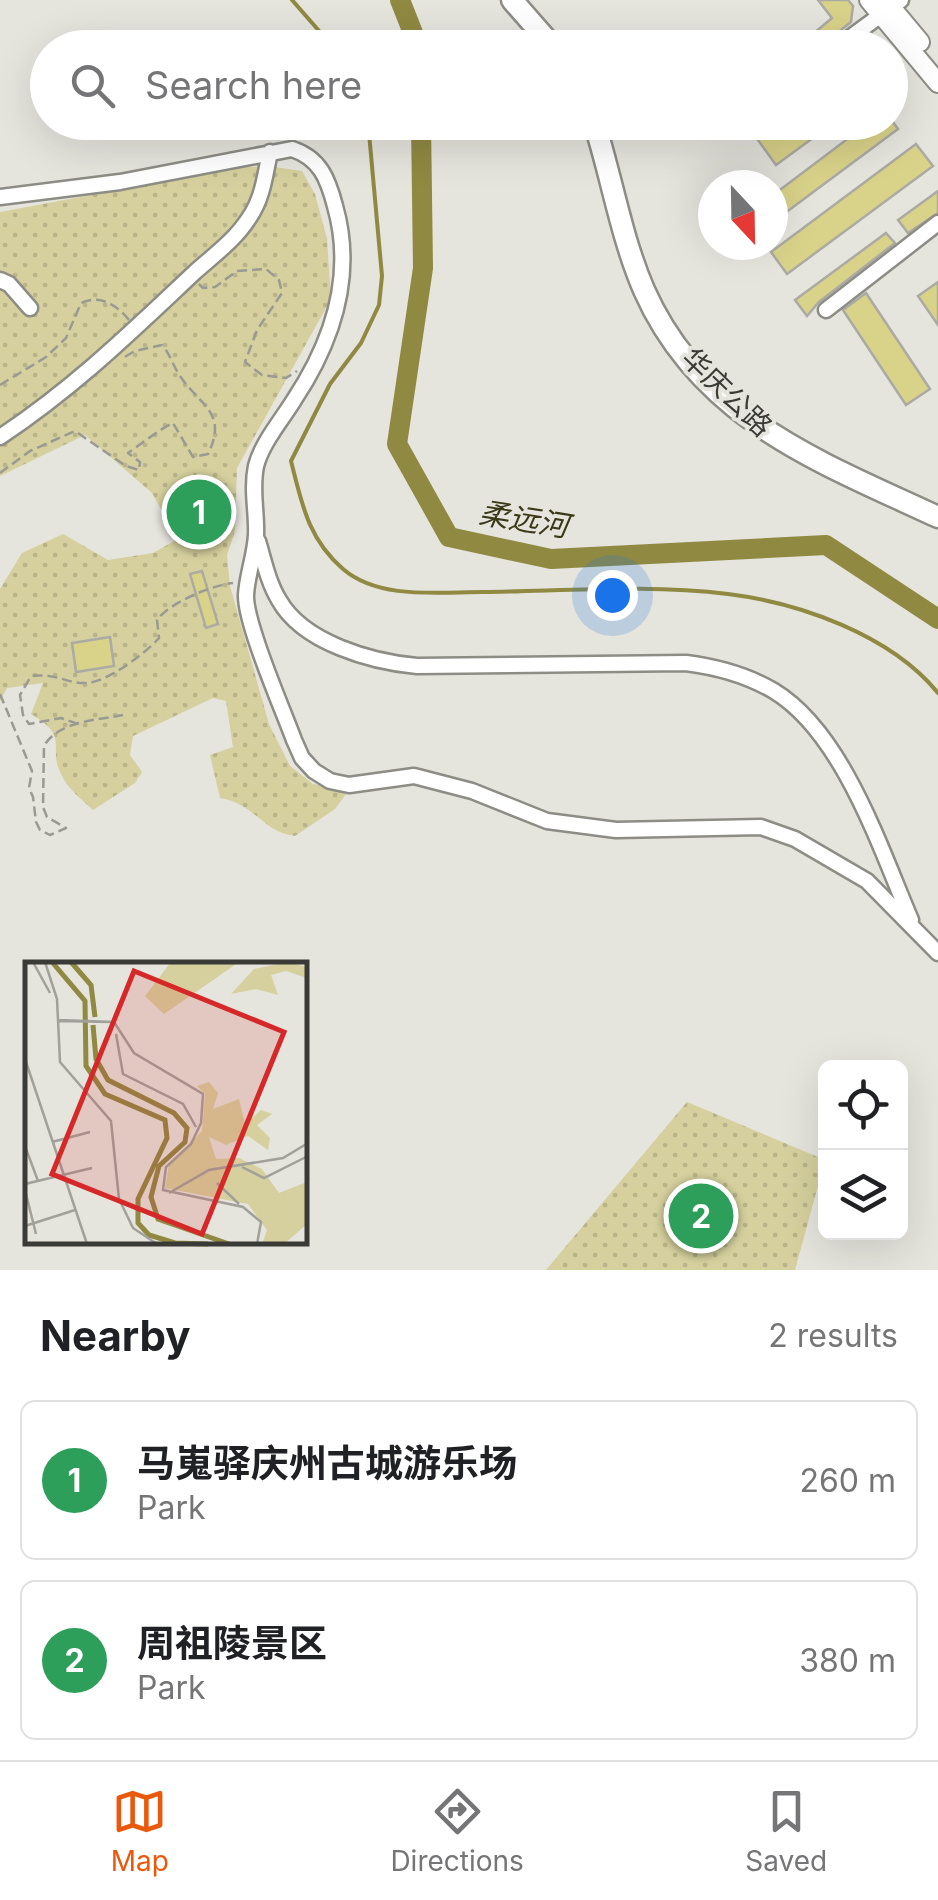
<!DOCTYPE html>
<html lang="en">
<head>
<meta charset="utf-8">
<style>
  :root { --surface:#fff; --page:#f6f6f6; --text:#202124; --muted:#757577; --line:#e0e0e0; --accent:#ea580c }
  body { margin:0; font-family:Inter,"Noto Sans SC",sans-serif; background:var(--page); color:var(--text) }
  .controls { position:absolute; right:30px; bottom:30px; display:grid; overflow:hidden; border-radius:15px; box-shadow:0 10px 40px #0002 }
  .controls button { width:90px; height:90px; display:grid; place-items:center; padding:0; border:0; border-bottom:2px solid var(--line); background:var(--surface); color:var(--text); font:50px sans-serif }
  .compass { position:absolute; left:698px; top:170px; width:90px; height:90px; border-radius:50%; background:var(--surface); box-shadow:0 10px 40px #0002; rotate:158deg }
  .you { position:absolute; left:612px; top:595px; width:35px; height:35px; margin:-25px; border:8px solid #fff; border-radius:50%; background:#1a73e8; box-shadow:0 0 0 15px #1a73e833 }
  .badge { display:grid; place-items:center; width:65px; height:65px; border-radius:50%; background:var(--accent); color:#fff; font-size:32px; font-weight:700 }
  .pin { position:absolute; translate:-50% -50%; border:5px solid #fff; box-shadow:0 2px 10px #0006 }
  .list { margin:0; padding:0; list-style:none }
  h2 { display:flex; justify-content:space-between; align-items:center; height:130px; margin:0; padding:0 40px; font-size:42px }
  h2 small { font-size:32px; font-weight:400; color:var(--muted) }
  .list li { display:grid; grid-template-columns:65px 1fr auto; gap:30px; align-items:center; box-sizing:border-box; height:160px; margin:0 20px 20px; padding:0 20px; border:2px solid var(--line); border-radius:15px }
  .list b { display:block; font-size:38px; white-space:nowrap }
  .list p { margin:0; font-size:32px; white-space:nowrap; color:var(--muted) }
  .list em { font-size:32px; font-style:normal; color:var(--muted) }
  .icon { flex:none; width:55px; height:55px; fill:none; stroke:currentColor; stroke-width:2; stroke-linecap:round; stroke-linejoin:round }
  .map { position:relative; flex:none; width:938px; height:1270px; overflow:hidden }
  .search { position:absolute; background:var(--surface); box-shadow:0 10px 40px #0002; left:30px; right:30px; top:30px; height:110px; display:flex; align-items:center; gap:25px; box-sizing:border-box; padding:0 35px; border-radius:55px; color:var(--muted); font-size:38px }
  .sheet { height:490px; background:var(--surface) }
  nav { display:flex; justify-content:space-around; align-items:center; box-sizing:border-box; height:140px; border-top:2px solid var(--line); background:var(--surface); font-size:28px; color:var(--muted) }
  nav a { display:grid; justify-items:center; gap:5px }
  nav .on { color:var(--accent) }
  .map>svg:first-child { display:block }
  .green { fill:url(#green-dots) }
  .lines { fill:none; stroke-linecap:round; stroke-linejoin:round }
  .stream { stroke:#908942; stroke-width:4 }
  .river { stroke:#908942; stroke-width:20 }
  .building { fill:#d9d289; stroke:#abaaa3; stroke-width:2.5 }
  .minor-casing { stroke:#8d8d86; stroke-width:19 }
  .major-casing { stroke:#8d8d86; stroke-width:22 }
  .highway-casing { stroke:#8d8d86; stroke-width:25 }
  .path { stroke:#9a9a94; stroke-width:2.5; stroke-dasharray:10 5; stroke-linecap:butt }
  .minor { stroke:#fff; stroke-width:14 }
  .major { stroke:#fff; stroke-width:18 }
  .highway { stroke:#fff; stroke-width:20 }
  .labels { text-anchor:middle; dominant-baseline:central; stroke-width:8; stroke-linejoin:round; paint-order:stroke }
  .street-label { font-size:28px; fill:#3a3a37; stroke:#e5e4dd }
  .water-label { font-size:30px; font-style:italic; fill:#3b3818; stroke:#e5e4dd }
  .inset-river { fill:none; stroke:#908942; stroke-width:5 }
  .inset-road { fill:none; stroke:#a1a09b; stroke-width:2.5 }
  .view { fill:#d62828; fill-opacity:0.15; stroke:#d62828; stroke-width:5 }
  .inset-edge { fill:none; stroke:#3a3a37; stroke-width:5 }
</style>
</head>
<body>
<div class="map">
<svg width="938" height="1270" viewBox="0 0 938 1270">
  <defs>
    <pattern id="green-dots" width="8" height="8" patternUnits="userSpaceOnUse" patternTransform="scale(2.5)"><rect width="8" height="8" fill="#d5d09d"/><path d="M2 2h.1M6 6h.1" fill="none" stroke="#b8b388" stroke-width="1.8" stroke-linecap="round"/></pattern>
  </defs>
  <rect width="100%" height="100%" fill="#e5e4dd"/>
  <!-- green -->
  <path class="green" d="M241 167H275L302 171 315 194 327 239 331 299 237 468 235 531 227 555 230 586 269 724 290 766 313 784 349 790 335 809 295 836C262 832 256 804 220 798L210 755 233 747 226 701 213 698 133 736 130 755 142 772 135 783 93 810C81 799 68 789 61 774 47 745 71 738 31 714L43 683 7 688 0 701V589L22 553 63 534 108 560 153 553 178 539 152 493 85 435 0 476V212Z
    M687 1102 825 1160 795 1270H546Z"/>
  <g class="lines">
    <!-- stream -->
    <path class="stream" d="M292 0 334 48
      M368 122 382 276 379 305 361 343 330 384 291 461C302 504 308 539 343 569 379 600 439 592 483 592 564 591 648 584 728 594 800 603 891 635 938 693"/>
    <!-- river -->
    <path class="river" d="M400 0 419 48
      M421 122 423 268 397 444 449 537 551 559 826 545 938 619"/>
  </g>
  <!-- building -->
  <path class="building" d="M818 0H848L853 6 851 22 822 45 813 34 832 18Z
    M745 122H808L817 135 776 165Z
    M870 122H893L898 129 773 222V195Z
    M916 144 933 166 787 274 771 252Z
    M938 191V213L908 233 898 220Z
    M886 233 895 243 819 302 807 316 795 300Z
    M938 282V325L918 296Z
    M866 293 930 389 906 405 843 310Z
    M202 571 218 624 206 628 190 574Z
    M110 637 114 666 76 672 72 643Z"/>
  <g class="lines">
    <defs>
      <path id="minor" d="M836 48 901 0
        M0 197 120 182 292 149C320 158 328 179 335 206 355 276 333 341 294 400 281 421 262 443 256 466 251 490 257 512 256 535 255 555 247 575 246 595 245 623 283 710 294 740L302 758 314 771 330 781 349 785 414 776 472 791 547 821 616 830 761 827 795 839 867 881 938 953
        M0 280 9 284 30 308
        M826 310 938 223
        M0 437C75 387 130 333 195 272 214 255 235 240 249 218 263 198 265 175 270 152
        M258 541C264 561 268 582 279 600 303 643 372 662 417 666L686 663C717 667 747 675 774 691 843 733 880 848 911 920"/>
      <path id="major" d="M869 0 938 83
        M885 0 920 42"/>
      <path id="highway" d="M512 0 554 48
        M594 122C612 178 621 237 644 290 701 419 820 462 938 517"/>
    </defs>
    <!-- minor casing -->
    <use href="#minor" class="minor-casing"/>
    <!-- major casing -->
    <use href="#major" class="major-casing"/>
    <!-- highway casing -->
    <use href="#highway" class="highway-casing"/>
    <!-- path -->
    <path class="path" d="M199 284 203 288 215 287 237 271 266 269 279 280 282 293 257 330 245 362 262 375 286 378 297 371
      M0 385 46 357 66 338 81 303C100 294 117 305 129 320
      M0 473 30 451 75 431 126 466 139 470 140 462 128 453C141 444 160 429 173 423L193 457 208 454C229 411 198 405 178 373 172 363 170 354 162 345L135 351 121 359
      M0 694 32 771 29 788 33 797 36 822 40 830 50 835 66 828 47 817 43 807 44 746C58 721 98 720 123 715
      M78 724 61 718 29 724 23 715 20 695 31 676C58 673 67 684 86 683 106 683 146 653 159 638L157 620C169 603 212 585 233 583"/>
    <!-- minor -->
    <use href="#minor" class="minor"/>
    <!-- major -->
    <use href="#major" class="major"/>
    <!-- highway -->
    <use href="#highway" class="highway"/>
  </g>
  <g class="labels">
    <!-- street labels -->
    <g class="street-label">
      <text transform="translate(727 392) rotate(44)">华庆公路</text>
    </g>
    <!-- water labels -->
    <g class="water-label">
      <text transform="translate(524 519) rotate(9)">柔远河</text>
    </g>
  </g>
  <!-- overview -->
  <g transform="translate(25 962)">
    <rect width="282" height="282" fill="#e5e4dd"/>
    <path d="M146 0H214L139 52 120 34ZM184 120 193 131 188 147 214 137 220 162 236 148 247 152 232 163 245 176 243 188 223 174 201 183 184 175 191 197 214 196 237 207 254 231 282 220V262L259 282H237L242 268 223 242 140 226 144 203 177 169 180 132 172 124Z" fill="#d5d09d"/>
    <path d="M263 0 282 5V16L261 9 246 13 253 33 231 27 206 32 229 7Z" fill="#d5d09d"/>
    <path class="inset-river" d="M27 0 60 39 61 104 80 132 140 158 142 176 113 237V261L124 273 150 281 183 282M46 0 66 23 70 55M68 63 71 97 83 118 149 151 162 166 160 180 134 204 126 235 133 257 204 282"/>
    <path class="inset-road" d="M8 0 25 31M20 0 32 37 35 100 86 159 94 237 108 266 132 282M32 59 89 60 33 58M89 60 109 91 178 132 176 161 166 182 141 205 138 228 218 245 236 260 232 282M91 72 98 112 158 142 171 165M0 97 62 282M27 180 65 170M0 184 13 219M217 205 239 216 283 194M192 221 214 242M0 222 67 206M0 228 11 272M144 231 184 208 258 196 283 181M0 264 50 248"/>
    <path class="view" d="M109 9 259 70 177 272 27 212Z"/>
    <rect width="282" height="282" class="inset-edge"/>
  </g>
</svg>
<div class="controls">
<button><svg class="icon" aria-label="locate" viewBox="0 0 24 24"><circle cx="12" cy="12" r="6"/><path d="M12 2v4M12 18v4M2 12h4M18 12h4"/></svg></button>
<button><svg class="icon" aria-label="layers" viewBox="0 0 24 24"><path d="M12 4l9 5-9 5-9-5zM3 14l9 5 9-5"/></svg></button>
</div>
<svg class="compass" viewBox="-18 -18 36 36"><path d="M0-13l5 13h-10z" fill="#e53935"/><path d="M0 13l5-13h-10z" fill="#757577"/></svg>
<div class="you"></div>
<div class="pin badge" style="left:199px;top:512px;background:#2e9e5b">1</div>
<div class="pin badge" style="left:701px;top:1216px;background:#2e9e5b">2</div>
<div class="search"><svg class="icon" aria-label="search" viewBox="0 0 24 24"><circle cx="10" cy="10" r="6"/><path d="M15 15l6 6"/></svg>Search here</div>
</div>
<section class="sheet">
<h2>Nearby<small>2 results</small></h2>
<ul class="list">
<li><span class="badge" style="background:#2e9e5b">1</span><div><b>马嵬驿庆州古城游乐场</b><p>Park</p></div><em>260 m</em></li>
<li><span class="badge" style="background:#2e9e5b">2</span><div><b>周祖陵景区</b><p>Park</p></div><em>380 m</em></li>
</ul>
</section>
<nav>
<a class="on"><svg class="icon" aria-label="map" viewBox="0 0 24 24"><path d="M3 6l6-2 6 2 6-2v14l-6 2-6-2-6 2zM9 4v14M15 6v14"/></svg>Map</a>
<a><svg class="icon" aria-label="directions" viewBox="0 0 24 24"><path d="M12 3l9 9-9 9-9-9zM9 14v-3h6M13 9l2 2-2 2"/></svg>Directions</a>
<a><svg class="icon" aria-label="saved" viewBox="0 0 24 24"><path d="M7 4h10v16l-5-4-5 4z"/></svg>Saved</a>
</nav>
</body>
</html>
